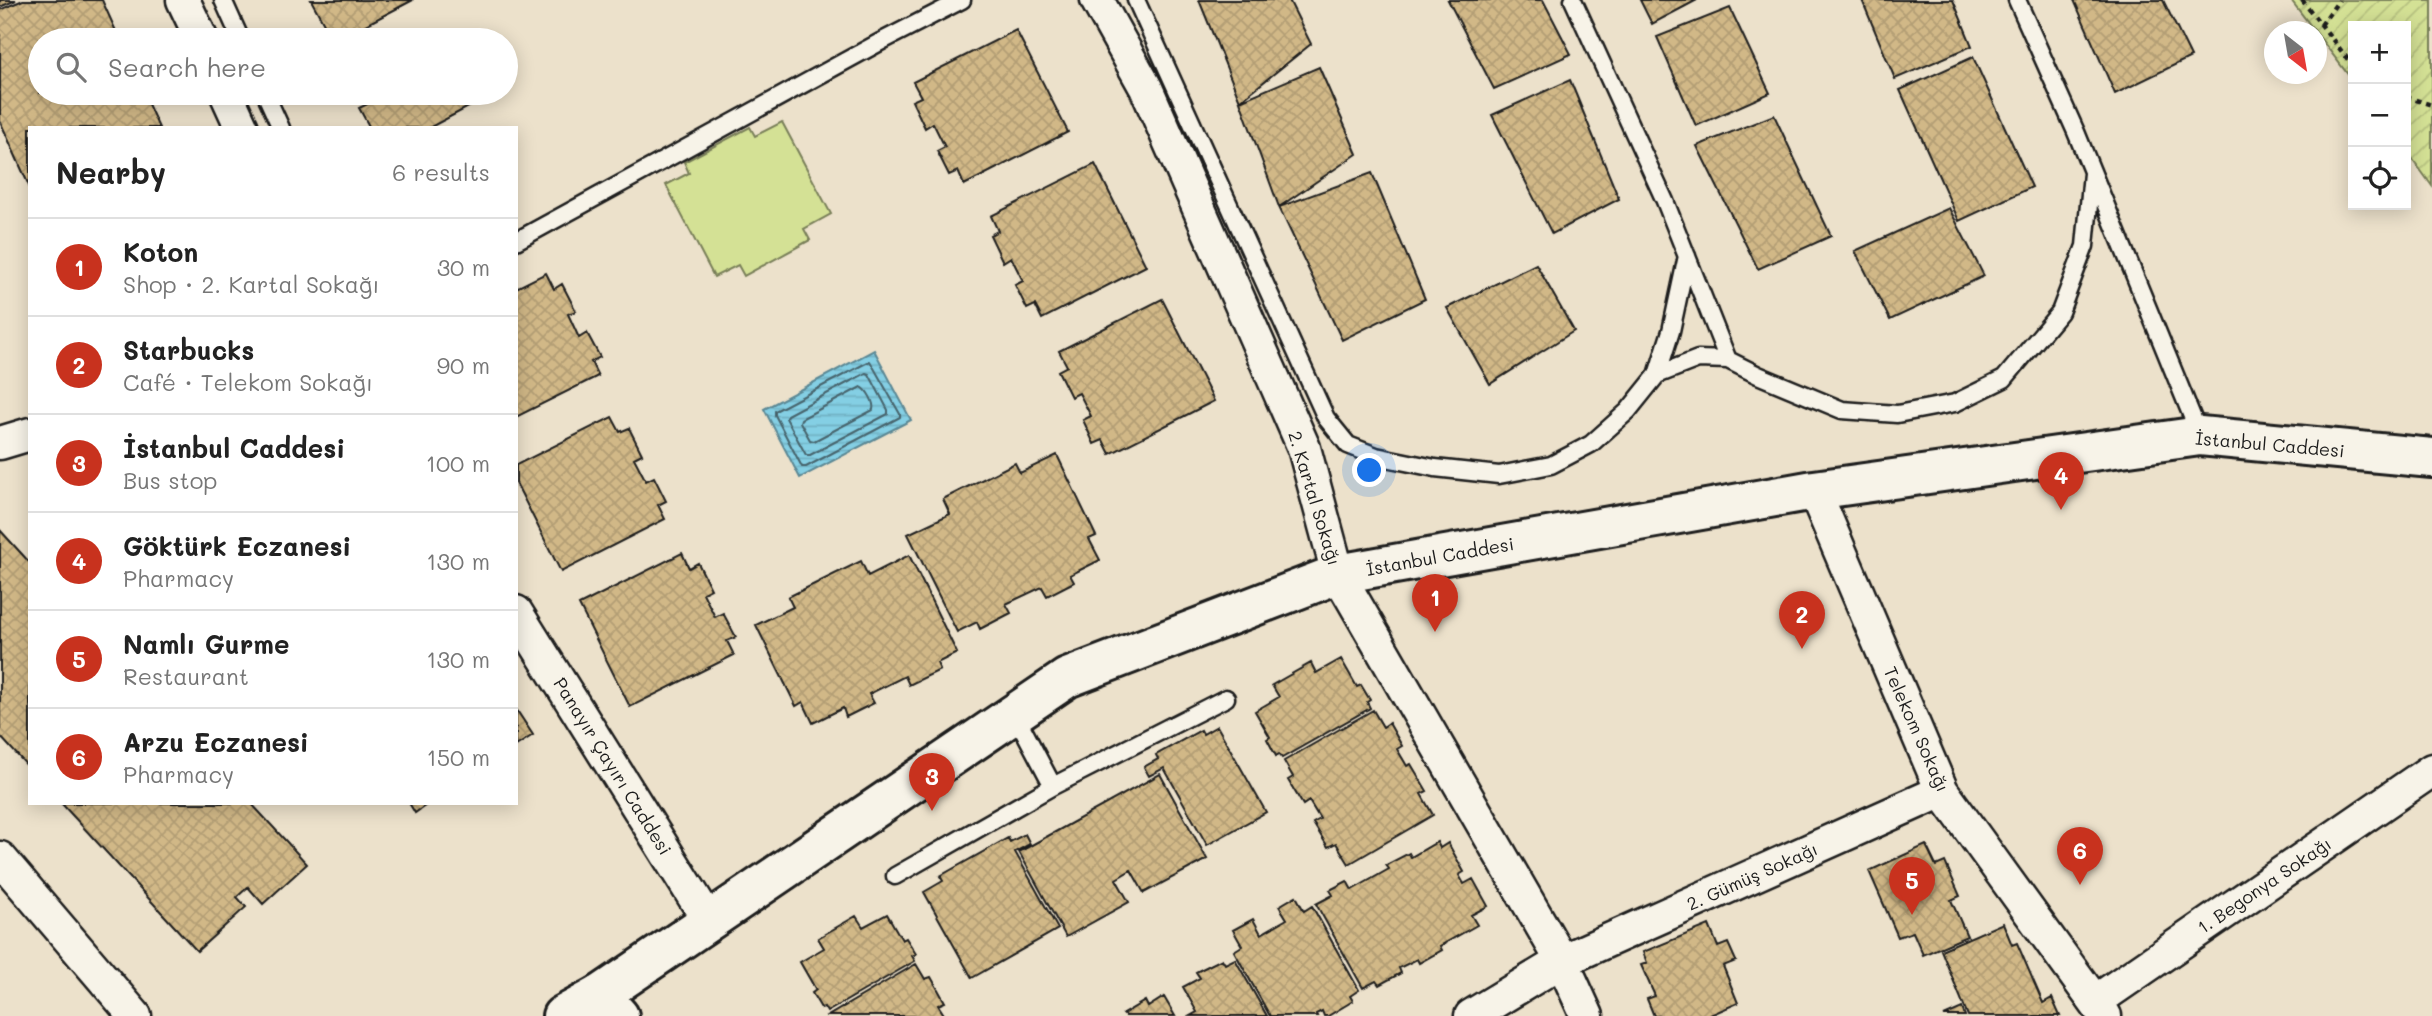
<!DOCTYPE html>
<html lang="en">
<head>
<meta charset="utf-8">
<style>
  :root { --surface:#fff; --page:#f2f2f2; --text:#222; --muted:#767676; --line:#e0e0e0; --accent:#c8321e }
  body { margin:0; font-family:Mali,sans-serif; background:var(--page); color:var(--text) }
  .controls { position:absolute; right:21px; top:21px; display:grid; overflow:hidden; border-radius:0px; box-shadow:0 4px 18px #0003 }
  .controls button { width:63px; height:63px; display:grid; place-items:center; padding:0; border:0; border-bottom:2px solid var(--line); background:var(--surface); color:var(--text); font:35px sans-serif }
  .compass { position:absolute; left:2264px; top:21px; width:63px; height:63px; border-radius:50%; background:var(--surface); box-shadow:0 4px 18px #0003; rotate:149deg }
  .you { position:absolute; left:1370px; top:471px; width:24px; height:24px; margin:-18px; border:5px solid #fff; border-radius:50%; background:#1a73e8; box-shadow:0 0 0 10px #1a73e833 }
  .badge { display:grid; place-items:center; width:46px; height:46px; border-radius:50%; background:var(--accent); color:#fff; font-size:23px; font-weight:700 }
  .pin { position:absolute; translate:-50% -58px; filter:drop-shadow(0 2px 4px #0008) }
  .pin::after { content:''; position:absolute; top:37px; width:24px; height:21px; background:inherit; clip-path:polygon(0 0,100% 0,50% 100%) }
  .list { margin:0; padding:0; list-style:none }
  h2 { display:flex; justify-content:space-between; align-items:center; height:91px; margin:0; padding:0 28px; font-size:30px }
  h2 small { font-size:23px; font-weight:400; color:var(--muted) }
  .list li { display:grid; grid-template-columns:46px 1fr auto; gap:21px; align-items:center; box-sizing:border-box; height:98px; padding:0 28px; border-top:2px solid var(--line) }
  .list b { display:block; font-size:26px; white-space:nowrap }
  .list p { margin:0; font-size:23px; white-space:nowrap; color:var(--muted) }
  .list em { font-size:23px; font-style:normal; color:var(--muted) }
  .icon { flex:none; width:38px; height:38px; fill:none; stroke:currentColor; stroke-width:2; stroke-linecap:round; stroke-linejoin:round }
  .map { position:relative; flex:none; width:2432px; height:1016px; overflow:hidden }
  .search { position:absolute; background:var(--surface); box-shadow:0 4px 18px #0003; left:28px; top:28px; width:490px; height:77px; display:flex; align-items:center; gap:18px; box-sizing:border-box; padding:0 24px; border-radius:38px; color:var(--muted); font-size:26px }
  .panel { position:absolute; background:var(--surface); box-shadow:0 4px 18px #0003; left:28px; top:126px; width:490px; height:679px; border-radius:0px }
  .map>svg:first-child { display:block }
  .park { fill:#d4e195; stroke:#787e58; stroke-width:2 }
  .garden { fill:url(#garden-furrows); stroke:#787e58; stroke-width:2 }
  .water { fill:url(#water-rules); stroke:#5a8794; stroke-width:2 }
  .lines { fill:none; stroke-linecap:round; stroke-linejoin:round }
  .shore { stroke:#46646c; stroke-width:2 }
  .building { fill:url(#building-cross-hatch); stroke:#1c1c1c; stroke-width:2 }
  .lane-casing { stroke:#1c1c1c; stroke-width:21 }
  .street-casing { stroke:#1c1c1c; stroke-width:37 }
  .secondary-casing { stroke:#1c1c1c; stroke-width:44 }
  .primary-casing { stroke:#1c1c1c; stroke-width:44 }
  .path { stroke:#1c1c1c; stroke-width:4.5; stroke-dasharray:5 5; stroke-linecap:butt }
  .lane { stroke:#f7f3e8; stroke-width:16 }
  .street { stroke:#f7f3e8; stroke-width:32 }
  .secondary { stroke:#f7f3e8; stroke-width:38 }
  .primary { stroke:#f7f3e8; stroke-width:38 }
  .labels { text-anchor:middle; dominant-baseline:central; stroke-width:6; stroke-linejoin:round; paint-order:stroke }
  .street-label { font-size:18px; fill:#1c1c1c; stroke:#f7f3e8 }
</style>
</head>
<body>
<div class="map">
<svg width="2432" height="1016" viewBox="0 0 2432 1016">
  <defs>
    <pattern id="garden-furrows" width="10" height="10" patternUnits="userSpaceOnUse" patternTransform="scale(1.75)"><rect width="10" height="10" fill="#d4e195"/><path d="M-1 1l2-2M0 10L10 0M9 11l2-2" fill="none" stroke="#b5c080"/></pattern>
    <pattern id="water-rules" width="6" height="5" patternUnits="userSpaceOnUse" patternTransform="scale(1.75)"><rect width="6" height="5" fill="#84cfe4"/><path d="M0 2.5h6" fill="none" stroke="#71b1c3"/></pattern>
    <pattern id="building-cross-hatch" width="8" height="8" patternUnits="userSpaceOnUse" patternTransform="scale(1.75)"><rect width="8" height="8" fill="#d1b887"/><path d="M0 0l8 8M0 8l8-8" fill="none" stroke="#b39e74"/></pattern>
  </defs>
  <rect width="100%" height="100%" fill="#ece1cb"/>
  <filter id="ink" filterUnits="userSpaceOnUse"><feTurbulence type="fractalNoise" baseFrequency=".0143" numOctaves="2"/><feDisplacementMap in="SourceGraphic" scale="14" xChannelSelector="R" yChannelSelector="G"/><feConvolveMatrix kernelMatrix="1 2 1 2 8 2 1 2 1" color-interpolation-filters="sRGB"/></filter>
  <g filter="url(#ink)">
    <!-- park -->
    <path class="park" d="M782 122 831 214 804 229 810 240 744 276 738 265 714 277 666 185 689 173 684 162 750 127 755 136Z"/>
    <!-- garden -->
    <path class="garden" d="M2291 0H2432V186L2406 150V26H2353V81Z"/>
    <!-- water -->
    <path class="water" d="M874 350 911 420 800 478 764 409Z"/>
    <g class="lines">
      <!-- shore -->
      <path class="shore" d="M870 361 900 414V417L806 467H802L775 415V411Z
        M866 373 869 374 888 410V414L810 455H806L786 418 787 415Z
        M861 387C867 389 875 403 873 410L814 441 810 440 800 422 801 419Z"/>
    </g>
    <!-- building -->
    <path class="building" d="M0 0H16L0 7Z
      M23 0H102L120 40H40V93H143L159 128H30V188L0 121V10Z
      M311 0H413L337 40H333Z
      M1199 0H1289L1311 44 1240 101Z
      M1448 0H1543L1571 54 1494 89Z
      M1640 0H1697L1652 24Z
      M1862 0H1953L1972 46 1895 79Z
      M2074 0H2163L2191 57 2115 94Z
      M1730 8 1770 93 1696 126 1657 37Z
      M1016 30 1068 132 964 185 958 171 949 175 937 151 945 147 933 123 925 128 912 101 921 97 913 82Z
      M1973 57 2032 187 1959 221 1900 90Z
      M1319 67 1357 154 1279 207 1240 101Z
      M1570 80 1619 199 1552 234 1492 115Z
      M471 93 476 103 429 128H370L359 108 372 102 369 93Z
      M1774 115 1831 236 1758 269 1697 146Z
      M1095 164 1146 266 1042 319 1035 305 1027 309 1015 285 1023 281 1011 257 1003 262 990 235 998 231 991 216Z
      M1372 173 1425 299 1342 340 1279 207Z
      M1949 208 1984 276 1890 320 1855 251Z
      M1536 264 1574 331 1490 384 1447 308Z
      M546 273 554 289 562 284 576 311 568 314 579 338 587 333 600 357 591 362 598 376 516 417V288Z
      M1162 299 1214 401 1110 454 1103 440 1094 444 1083 420 1091 416 1079 393 1071 397 1058 371 1067 366 1059 351Z
      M612 417 620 432 629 428 642 454 634 458 646 481 654 477 666 501 658 505 665 519 561 572 516 483V465Z
      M1057 455 1096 536 1089 539 1100 560 1070 575 1074 582 1047 596 1042 587 1006 604 1011 613 980 629 977 622 957 632 908 534 950 514 943 499 1015 463 1020 473Z
      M0 530 30 563V769L0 736Z
      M682 553 689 568 698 563 711 589 703 593 715 617 723 613 736 637 727 641 734 655 630 707 579 605Z
      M909 555 957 653 937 663 940 670 909 685 905 676 869 694 874 703 846 717 843 708 813 723 803 702 796 706 756 625 793 607 788 597 861 561 868 576Z
      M1341 659 1357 687 1361 685 1370 700 1367 702 1370 708 1282 758 1279 754 1276 756 1267 739 1270 737 1255 711 1279 697 1272 685 1311 663 1316 673Z
      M516 709 533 735 516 746Z
      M1373 710 1383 727 1389 723 1402 746 1397 749 1407 766 1411 764 1427 791 1421 794 1433 815 1349 864 1336 843 1328 847 1313 823 1320 819 1309 801 1303 805 1288 780 1293 777 1284 761Z
      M1217 726 1266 812 1207 845 1164 768 1149 776 1144 767 1158 759 1156 755 1201 730 1203 734Z
      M1160 774 1207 859 1144 893 1131 870 1116 879 1129 902 1066 937 1019 852Z
      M61 803H251L307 864 263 904 248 887 237 897 246 907 197 951Z
      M409 803H429L415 813Z
      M1025 834 1030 844 1015 852 1058 929 972 978 924 892 943 881 940 876 1008 838 1010 842Z
      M1437 842 1440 848 1448 843 1464 872 1459 875 1464 884 1473 879 1488 906 1471 915 1477 925 1440 946 1442 950 1419 963 1417 959 1399 968 1401 973 1379 985 1376 981 1363 988 1316 904 1333 895 1330 890 1347 881 1352 890 1389 869 1386 865 1409 853 1411 857Z
      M1926 845 1936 866 1945 862 1960 896 1951 900 1967 936 1923 955 1913 932 1898 937 1869 871Z
      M1296 896 1304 911 1312 906 1359 990 1350 996 1353 1001 1328 1016H1324L1322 1011 1316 1014 1317 1016H1270L1234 951 1242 946 1233 930 1253 919 1261 934 1287 919 1279 906Z
      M887 914 902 940 906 938 916 954 912 956 915 961 827 1012 824 1007 821 1008 812 993 816 990 800 962 824 948 818 938 856 916 863 927Z
      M2003 923 2012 945 2017 943 2043 1003 2052 998 2060 1016H1968L1941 950Z
      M1709 925 1718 947 1728 943 1736 961 1723 966 1738 1003 1708 1016H1654L1647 999 1655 996 1641 965 1647 963 1643 952Z
      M1222 959 1225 964 1235 959 1267 1016H1190L1197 1012 1183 987 1200 978 1196 972Z
      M916 964 925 979 931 977 945 1002 938 1005 945 1016H828Z
      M1164 997 1175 1016H1125L1123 1014 1145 1001 1148 1007Z
      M1962 1008 1965 1016H1944Z"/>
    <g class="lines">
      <defs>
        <path id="lane" d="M223 0 241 40
          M1136 0 1326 418 1348 445 1376 456 1435 468 1499 475 1551 465 1591 444 1628 411 1657 375 1698 359 1728 360 1758 375 1842 410 1897 414 1955 403 2004 379 2060 312 2085 246 2092 173
          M1573 0 1665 201 1728 360
          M2017 0 2076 132 2200 436
          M265 93 281 128
          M516 241 882 41 962 0
          M1657 375 1671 331 1687 256
          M1053 786 1226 698
          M895 876 1053 786 1015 714"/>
        <path id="street" d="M183 0 202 40
          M1097 0 1146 88 1304 448 1338 574 1562 961 1587 1016
          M226 93 242 128
          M0 443 30 434
          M1814 490 1942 791 2105 1016
          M516 612 709 921
          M0 858 135 1016
          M2096 1001 2432 770
          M1471 1016 1562 961 1942 791"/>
        <path id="secondary" d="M600 995 619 1016"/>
        <path id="primary" d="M562 1016 600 995 1067 678 1338 574 1814 490 2200 436 2432 458"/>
      </defs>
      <!-- lane casing -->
      <use href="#lane" class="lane-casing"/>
      <!-- street casing -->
      <use href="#street" class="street-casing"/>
      <!-- secondary casing -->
      <use href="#secondary" class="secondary-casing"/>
      <!-- primary casing -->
      <use href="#primary" class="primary-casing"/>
      <!-- path -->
      <path class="path" d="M2302 0 2353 66
        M2321 25 2339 0
        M2406 97 2432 105"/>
      <!-- lane -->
      <use href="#lane" class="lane"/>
      <!-- street -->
      <use href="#street" class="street"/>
      <!-- secondary -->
      <use href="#secondary" class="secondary"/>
      <!-- primary -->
      <use href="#primary" class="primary"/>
    </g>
  </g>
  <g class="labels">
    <!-- street labels -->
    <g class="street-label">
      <text transform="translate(2270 444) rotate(5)">İstanbul Caddesi</text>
      <text transform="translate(1315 498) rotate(73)">2. Kartal Sokağı</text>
      <text transform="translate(1440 556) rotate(-10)">İstanbul Caddesi</text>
      <text transform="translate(1917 729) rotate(66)">Telekom Sokağı</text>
      <text transform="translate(613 766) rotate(58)">Panayır Çayırı Caddesi</text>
      <text transform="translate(1752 876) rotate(-24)">2. Gümüş Sokağı</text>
      <text transform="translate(2264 885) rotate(-34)">1. Begonya Sokağı</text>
    </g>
  </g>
</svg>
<div class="controls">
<button>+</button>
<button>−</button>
<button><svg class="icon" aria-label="locate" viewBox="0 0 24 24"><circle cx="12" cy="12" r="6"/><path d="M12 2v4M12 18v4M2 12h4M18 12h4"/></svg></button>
</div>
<svg class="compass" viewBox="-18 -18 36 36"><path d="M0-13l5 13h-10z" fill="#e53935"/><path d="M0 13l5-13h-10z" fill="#767676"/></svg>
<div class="you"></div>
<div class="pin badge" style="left:1435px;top:632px">1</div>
<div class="pin badge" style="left:1802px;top:649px">2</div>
<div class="pin badge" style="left:932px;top:811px">3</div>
<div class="pin badge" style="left:2061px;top:510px">4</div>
<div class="pin badge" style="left:1912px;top:915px">5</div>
<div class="pin badge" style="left:2080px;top:885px">6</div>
<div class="search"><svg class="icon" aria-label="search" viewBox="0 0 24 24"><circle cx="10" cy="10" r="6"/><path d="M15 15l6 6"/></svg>Search here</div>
<section class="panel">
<h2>Nearby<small>6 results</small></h2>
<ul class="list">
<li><span class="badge">1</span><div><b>Koton</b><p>Shop · 2. Kartal Sokağı</p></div><em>30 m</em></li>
<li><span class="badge">2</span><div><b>Starbucks</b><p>Café · Telekom Sokağı</p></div><em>90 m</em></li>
<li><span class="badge">3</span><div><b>İstanbul Caddesi</b><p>Bus stop</p></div><em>100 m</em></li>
<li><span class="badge">4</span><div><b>Göktürk Eczanesi</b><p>Pharmacy</p></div><em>130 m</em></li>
<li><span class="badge">5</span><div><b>Namlı Gurme</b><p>Restaurant</p></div><em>130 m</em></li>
<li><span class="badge">6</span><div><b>Arzu Eczanesi</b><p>Pharmacy</p></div><em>150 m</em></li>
</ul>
</section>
</div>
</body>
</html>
